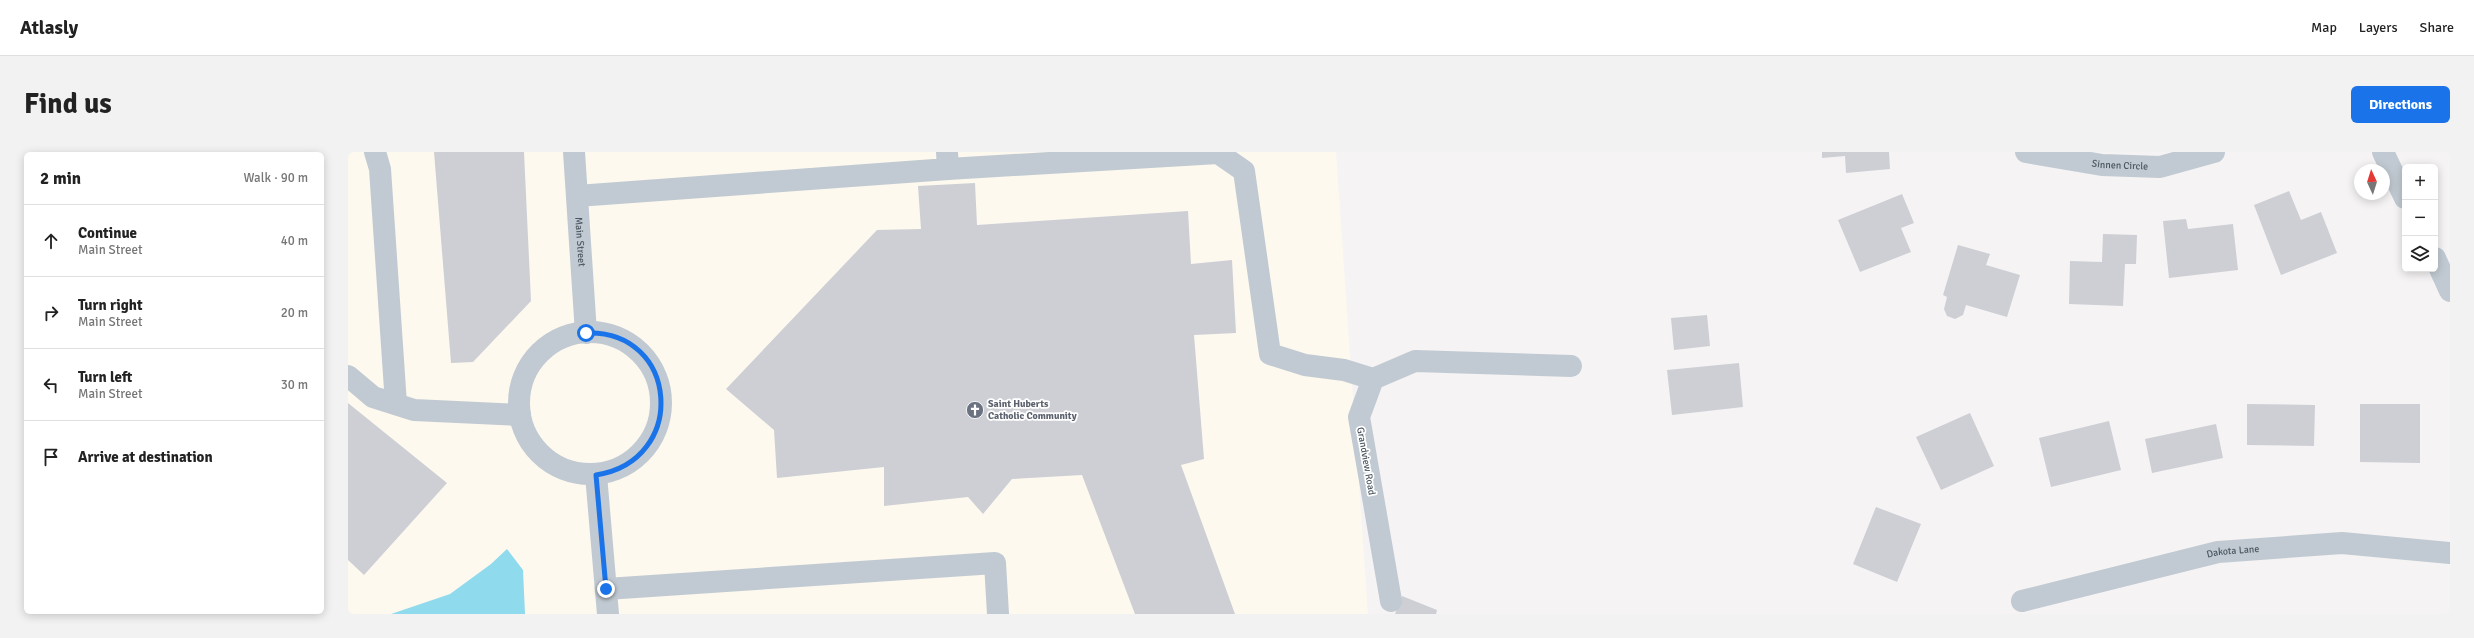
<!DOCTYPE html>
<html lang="en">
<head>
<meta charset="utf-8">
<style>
  :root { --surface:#fff; --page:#f2f2f2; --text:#222; --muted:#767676; --line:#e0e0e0; --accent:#1a73e8 }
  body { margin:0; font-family:Signika,sans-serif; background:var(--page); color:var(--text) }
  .controls { position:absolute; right:12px; top:12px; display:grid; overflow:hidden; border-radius:6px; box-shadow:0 2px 10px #0003 }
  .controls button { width:36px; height:36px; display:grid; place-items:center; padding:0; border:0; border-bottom:1px solid var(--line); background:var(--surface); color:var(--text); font:20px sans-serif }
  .compass { position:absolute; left:2006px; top:12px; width:36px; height:36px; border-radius:50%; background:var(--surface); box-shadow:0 2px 10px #0003; rotate:356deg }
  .stop { position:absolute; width:12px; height:12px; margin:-9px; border:3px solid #1a73e8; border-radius:50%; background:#fff }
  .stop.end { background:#1a73e8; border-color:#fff; box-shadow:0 1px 4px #0008 }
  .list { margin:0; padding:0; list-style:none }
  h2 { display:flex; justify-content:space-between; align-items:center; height:52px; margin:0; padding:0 16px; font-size:17px }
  h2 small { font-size:13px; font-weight:400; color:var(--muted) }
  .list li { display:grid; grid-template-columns:26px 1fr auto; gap:12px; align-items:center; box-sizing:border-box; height:72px; padding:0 16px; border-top:1px solid var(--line) }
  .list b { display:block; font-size:15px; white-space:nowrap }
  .list p { margin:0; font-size:13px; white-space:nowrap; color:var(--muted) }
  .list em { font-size:13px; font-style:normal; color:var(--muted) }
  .icon { flex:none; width:22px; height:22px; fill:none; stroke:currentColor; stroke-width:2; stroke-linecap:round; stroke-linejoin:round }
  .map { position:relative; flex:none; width:2102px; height:462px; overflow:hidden; border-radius:6px }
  header { display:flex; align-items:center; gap:24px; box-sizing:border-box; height:56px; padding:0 20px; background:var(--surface); border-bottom:1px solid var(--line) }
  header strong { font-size:19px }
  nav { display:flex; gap:22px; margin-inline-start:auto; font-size:14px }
  .intro { display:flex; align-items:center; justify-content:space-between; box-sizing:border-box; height:96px; padding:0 24px }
  h1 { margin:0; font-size:28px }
  .button { padding:10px 18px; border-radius:6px; background:var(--accent); color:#fff; font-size:14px; font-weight:700 }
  main { display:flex; gap:24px; padding:0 24px }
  aside { flex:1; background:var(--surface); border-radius:6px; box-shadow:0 2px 10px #0003 }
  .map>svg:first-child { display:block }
  .commercial { fill:#fdf9ef }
  .water { fill:#90daee }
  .building { fill:#cdcfd5 }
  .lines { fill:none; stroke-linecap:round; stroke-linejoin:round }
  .minor { stroke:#c1cad2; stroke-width:22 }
  .route { stroke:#1a73e8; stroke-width:5 }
  .labels { text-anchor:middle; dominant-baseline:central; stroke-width:3.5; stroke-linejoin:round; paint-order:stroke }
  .street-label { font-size:10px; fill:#4a5661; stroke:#fff }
  .worship-label { font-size:10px; font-weight:bold; fill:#5b616d; stroke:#fff; text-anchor:start }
</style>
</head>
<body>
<header>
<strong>Atlasly</strong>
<nav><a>Map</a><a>Layers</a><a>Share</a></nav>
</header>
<div class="intro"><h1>Find us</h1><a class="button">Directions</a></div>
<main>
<aside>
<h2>2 min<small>Walk · 90 m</small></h2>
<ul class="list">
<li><svg class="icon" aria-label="ahead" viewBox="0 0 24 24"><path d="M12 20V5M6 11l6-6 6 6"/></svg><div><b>Continue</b><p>Main Street</p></div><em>40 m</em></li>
<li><svg class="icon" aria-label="right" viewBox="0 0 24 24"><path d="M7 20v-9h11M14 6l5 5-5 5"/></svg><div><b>Turn right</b><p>Main Street</p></div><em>20 m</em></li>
<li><svg class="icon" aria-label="left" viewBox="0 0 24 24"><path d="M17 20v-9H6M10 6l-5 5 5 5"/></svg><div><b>Turn left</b><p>Main Street</p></div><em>30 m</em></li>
<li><svg class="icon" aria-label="arrive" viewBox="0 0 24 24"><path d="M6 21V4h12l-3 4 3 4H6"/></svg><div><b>Arrive at destination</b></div></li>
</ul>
</aside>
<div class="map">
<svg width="2102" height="462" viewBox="0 0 2102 462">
  <rect width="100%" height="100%" fill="#f5f3f3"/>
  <!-- commercial -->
  <path class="commercial" d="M0 0H988L1020 462H0Z"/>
  <!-- water -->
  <path class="water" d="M159 397 175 418 177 462H43L102 442 143 412Z"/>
  <!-- building -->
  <path class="building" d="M86 0H176L183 149 125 210 103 211Z
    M1474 0H1541L1542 17 1498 21 1497 4 1474 6Z
    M627 31 629 73 840 59 843 112 884 108 888 181 846 183 856 307 833 313 887 462H787L734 323 664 327 635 362 620 345 536 354V315L429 326 426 278 378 237 529 78 573 77 570 34Z
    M1941 39 1953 68 1973 60 1989 101 1933 123 1906 53Z
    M1554 42 1566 71 1553 76 1563 100 1512 120 1490 68Z
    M1838 67 1840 77 1885 72 1890 118 1821 126 1815 69Z
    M1755 82 1789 83 1788 112H1777L1775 154 1721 152 1722 109 1754 110Z
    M1610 93 1642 102 1638 113 1672 123 1659 165 1618 153 1615 163 1607 167 1599 164 1596 157 1599 145 1595 143Z
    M1359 163 1362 194 1326 198 1323 166Z
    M1391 211 1395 255 1324 263 1319 218Z
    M0 251 99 331 16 423 0 408Z
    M1899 252 1967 253 1966 294 1899 293Z
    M2012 252H2072V311L2012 310Z
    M1622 261 1646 314 1593 338 1568 285Z
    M1761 269 1773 318 1703 335 1691 286Z
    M1868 272 1875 306 1804 321 1797 287Z
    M1528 355 1573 372 1549 430 1505 412Z
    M1054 444 1089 458 1088 462H1047Z"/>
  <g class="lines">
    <!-- minor -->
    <g class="minor">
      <path d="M27 0 32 17 48 252"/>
      <path id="s1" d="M226 0 238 181"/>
      <path id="s2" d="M1678 0 1754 13 1812 15 1866 0"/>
      <path d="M2035 0 2057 46"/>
      <path d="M600 17 870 1 896 19 922 202 957 213 996 218 1025 227"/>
      <path d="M229 44 600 17 599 0"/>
      <path d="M2087 106 2102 139"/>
      <circle cx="242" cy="251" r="71"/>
      <path d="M0 224 25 245 66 258 172 263"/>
      <path d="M248 323 260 462"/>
      <path d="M258 437 647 411 650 462"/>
      <path d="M1043 449 1011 265 1025 227 1067 209 1223 214"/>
      <path id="s3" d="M1674 449 1870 400 1994 391 2102 401"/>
    </g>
  </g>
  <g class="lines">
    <!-- route -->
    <path class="route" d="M238 181C331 177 341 309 248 323L258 437"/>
  </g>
  <!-- icons -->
  <defs>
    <symbol id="church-disc" viewBox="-11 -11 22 22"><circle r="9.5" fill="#6b7280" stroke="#fff"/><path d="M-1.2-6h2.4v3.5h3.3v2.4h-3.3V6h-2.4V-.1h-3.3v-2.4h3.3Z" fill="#fff"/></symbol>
  </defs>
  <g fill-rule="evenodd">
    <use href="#church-disc" x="617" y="248" width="20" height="20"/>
  </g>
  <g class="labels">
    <!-- street labels -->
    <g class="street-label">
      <text stroke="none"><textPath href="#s2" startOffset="95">Sinnen Circle</textPath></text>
      <text stroke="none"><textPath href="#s1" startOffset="90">Main Street</textPath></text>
      <text transform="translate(1018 309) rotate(80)">Grandview Road</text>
      <text stroke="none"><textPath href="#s3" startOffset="217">Dakota Lane</textPath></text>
    </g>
    <!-- worship labels -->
    <g class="worship-label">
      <text x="640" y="252">Saint Huberts<tspan x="640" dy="12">Catholic Community</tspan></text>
    </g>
  </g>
</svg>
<div class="controls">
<button>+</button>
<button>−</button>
<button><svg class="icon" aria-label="layers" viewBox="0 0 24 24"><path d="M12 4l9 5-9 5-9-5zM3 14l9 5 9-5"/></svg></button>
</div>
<svg class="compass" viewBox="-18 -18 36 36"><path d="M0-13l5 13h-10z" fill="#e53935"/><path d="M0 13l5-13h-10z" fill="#767676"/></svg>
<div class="stop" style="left:238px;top:181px"></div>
<div class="stop end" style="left:258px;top:437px"></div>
</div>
</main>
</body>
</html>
